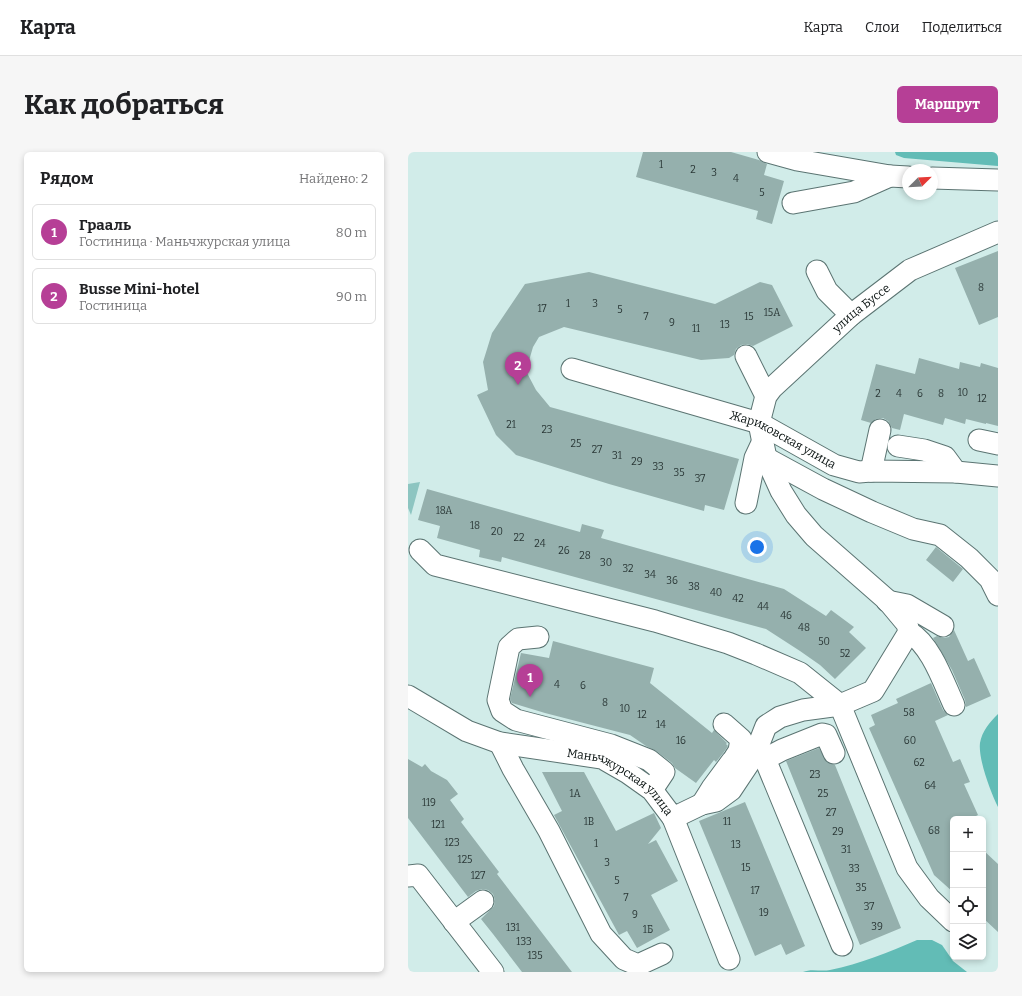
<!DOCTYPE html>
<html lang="ru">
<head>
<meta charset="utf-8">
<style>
  :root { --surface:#fff; --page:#f6f6f6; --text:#202124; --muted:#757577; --line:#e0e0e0; --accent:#b63f96 }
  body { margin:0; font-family:Bitter,serif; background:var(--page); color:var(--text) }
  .controls { position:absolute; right:12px; bottom:12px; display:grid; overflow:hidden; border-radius:6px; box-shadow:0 2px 6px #0003 }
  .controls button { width:36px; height:36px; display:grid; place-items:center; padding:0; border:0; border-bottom:1px solid var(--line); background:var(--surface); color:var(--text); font:20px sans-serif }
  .compass { position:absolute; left:494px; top:12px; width:36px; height:36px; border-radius:50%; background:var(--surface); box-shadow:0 2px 6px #0003; rotate:66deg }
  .you { position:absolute; left:349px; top:395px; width:14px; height:14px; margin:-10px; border:3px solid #fff; border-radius:50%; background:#1a73e8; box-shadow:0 0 0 6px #1a73e833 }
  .badge { display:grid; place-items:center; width:26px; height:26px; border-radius:50%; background:var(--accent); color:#fff; font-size:13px; font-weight:700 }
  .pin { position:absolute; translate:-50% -33px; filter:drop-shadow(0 1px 2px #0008) }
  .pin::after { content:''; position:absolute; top:21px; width:14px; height:12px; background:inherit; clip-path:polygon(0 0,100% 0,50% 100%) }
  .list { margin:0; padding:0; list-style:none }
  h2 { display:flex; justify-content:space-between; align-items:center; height:52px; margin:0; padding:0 16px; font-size:17px }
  h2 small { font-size:13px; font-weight:400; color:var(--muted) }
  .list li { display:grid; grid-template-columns:26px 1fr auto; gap:12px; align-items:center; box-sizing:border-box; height:56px; margin:0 8px 8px; padding:0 8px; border:1px solid var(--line); border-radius:6px }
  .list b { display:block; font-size:15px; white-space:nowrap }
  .list p { margin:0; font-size:13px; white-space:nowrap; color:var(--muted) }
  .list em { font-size:13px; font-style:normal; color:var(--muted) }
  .icon { flex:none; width:22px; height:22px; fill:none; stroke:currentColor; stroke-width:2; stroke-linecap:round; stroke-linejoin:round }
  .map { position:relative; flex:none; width:590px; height:820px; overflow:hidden; border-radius:6px }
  header { display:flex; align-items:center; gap:24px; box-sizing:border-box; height:56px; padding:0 20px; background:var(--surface); border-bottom:1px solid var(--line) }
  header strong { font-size:19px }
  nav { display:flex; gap:22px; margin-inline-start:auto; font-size:14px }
  .intro { display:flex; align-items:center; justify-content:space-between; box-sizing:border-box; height:96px; padding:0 24px }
  h1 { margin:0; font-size:28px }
  .button { padding:10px 18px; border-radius:6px; background:var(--accent); color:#fff; font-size:14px; font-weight:700 }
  main { display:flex; gap:24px; padding:0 24px }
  aside { flex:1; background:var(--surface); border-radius:6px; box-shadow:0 2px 6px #0003 }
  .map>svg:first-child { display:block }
  .green { fill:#8dc5c1 }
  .forest { fill:#62bcb6 }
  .building { fill:#95b0ad }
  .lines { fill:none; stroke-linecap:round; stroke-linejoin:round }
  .minor-casing { stroke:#5b7472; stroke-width:23 }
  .minor { stroke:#fff; stroke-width:21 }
  .labels { text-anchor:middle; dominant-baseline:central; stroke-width:3.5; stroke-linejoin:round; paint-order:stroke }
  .number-label { font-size:10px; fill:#2a3736 }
  .street-label { font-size:12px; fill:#060f0e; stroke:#def9f7 }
</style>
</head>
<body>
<header>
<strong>Карта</strong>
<nav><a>Карта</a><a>Слои</a><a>Поделиться</a></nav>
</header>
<div class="intro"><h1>Как добраться</h1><a class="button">Маршрут</a></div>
<main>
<aside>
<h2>Рядом<small>Найдено: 2</small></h2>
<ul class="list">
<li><span class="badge">1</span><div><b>Грааль</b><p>Гостиница · Маньчжурская улица</p></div><em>80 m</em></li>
<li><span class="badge">2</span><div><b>Busse Mini-hotel</b><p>Гостиница</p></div><em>90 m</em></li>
</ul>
</aside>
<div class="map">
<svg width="590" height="820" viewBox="0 0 590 820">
  <rect width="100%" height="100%" fill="#d1ece9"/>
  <!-- green -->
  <path class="green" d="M12 330 3 363 0 356V332Z"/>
  <!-- forest -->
  <path class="forest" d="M487 0H590V14L496 6 488 3Z
    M590 562V655C583 641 570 607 572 591 574 579 582 570 590 562Z
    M509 788H524L534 793 545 809 559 820H395C404 816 412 820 422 818 452 812 481 800 509 788Z"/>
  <!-- building -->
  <path class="building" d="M235 0H323L351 8 359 12 356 23 376 29 364 72 348 67 350 59 228 25Z
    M590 99V165L571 173 547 116Z
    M181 120 307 152 352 130 364 133 385 174 345 194 339 192 333 193 328 197 326 203 321 206 293 208 156 175 131 185 125 195 118 219 128 238 142 255 331 307 316 358 297 353 296 359 201 332 108 303 88 283 69 243 80 238 75 210 84 181 117 132Z
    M511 206 551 217 552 210 572 215 573 211 590 216V274L578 271V272L558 267 557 272 537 266 535 273 496 262 492 278 484 276 480 269 475 266 468 267 463 271 453 268 468 212 507 222Z
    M19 337 172 380 174 372 196 378 193 386 376 437 418 464 423 458 446 475 441 480 458 496 427 527 412 513 392 499 358 477 94 405 93 410 71 405 72 398 29 386 32 374 10 368Z
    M528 395 555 417 545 430 518 408Z
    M546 478 560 509 566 506 583 544 558 555 557 548 544 518 525 486 529 484 535 486 541 485Z
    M145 489 246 516 242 531 304 581 306 578 319 591 318 592 320 594 316 600 308 610 306 608 288 631 267 616 264 611 248 599 238 594 222 583 137 561 104 551 102 547 113 501 141 506Z
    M523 531 535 558 540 563 527 569 545 610 552 607 562 630 556 632 570 663 562 667H545V740L526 723 461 576 467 573 463 563 490 551 488 547Z
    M411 596 419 610 427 613 493 776 452 793 378 609Z
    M0 607 14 615 17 612 23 619 39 628 50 642 42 648 56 667 53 670 91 720 89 722 115 756 164 820H114L85 782 73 767 86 754 87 748 85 742 80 738 74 737 68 739 60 745 0 666Z
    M134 620H176L208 679 246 661 253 676 240 692 248 688 270 729 243 743 262 778 229 796 219 779 211 783 146 663 154 659Z
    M337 650 397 794 378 803 373 792 347 804 291 669Z
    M575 698 590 712V780L575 766Z"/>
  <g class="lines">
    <defs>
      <g id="minor">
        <path d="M360 0 389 8 482 24 500 25"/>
        <path d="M524 26 590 28"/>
        <path d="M385 51 446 40 482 24"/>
        <path d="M409 119 419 139 443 163"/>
        <path d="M338 204 358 244"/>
        <path id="s1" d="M164 217 351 271 426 313 451 320 463 319 548 320 590 324"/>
        <path d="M571 288 590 292"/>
        <path d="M490 294 516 298 537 305 548 320"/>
        <path d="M358 306 415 337 464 360 505 377 532 383 561 406 582 427 590 443"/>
        <path d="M463 319 472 278"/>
        <path d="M338 351 347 306 355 289"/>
        <path d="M12 398 27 413 247 469 320 491 348 502 392 521 432 553 499 716 521 746 545 769"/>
        <path d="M479 449 499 453 535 474"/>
        <path d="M501 480C523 493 535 529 546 553"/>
        <path d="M130 485 110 487 101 495 90 548 94 559 108 568 203 593 241 608 256 620 244 638"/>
        <path id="s2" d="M0 544 59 579 92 591 194 606 220 621 244 638 265 666 294 652 308 649 323 638 347 602 358 574 372 565 395 558 432 553 465 539 501 480 499 472 479 448 406 384 388 363 373 339 358 306 351 271 358 244 364 236 443 163 502 118 590 80"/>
        <path d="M316 572 333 587 331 599 327 605"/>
        <path d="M92 591 105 617 141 679 193 782 216 807 230 813 254 802"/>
        <path d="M347 602 357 607 434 793"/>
        <path d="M357 607 374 598 414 582 418 583 426 601"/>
        <path d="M294 652 304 636 324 609"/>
        <path d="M265 666 321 807"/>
        <path d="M0 724 10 723 85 820"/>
        <path d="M46 770 75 749"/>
      </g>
    </defs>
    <!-- minor casing -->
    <use href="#minor" class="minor-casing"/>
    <!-- minor -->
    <use href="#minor" class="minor"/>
  </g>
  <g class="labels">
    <!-- number labels -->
    <g class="number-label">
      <text x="253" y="13">1</text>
      <text x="285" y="18">2</text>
      <text x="306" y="21">3</text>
      <text x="328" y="27">4</text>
      <text x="354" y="41">5</text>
      <text x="573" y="136">8</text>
      <text x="160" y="152">1</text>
      <text x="187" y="152">3</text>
      <text x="134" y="157">17</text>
      <text x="212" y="158">5</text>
      <text x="364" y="161">15А</text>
      <text x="238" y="165">7</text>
      <text x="341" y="165">15</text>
      <text x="264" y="171">9</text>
      <text x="317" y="173">13</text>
      <text x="288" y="177">11</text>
      <text x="555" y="241">10</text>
      <text x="470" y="242">2</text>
      <text x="491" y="242">4</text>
      <text x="512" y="242">6</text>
      <text x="533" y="242">8</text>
      <text x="574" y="247">12</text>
      <text x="103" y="273">21</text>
      <text x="139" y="278">23</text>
      <text x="168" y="292">25</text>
      <text x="189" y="298">27</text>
      <text x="209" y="304">31</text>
      <text x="229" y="310">29</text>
      <text x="250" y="315">33</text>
      <text x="271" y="321">35</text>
      <text x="292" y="327">37</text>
      <text x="36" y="359">18А</text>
      <text x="67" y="374">18</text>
      <text x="89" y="380">20</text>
      <text x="111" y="386">22</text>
      <text x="132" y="392">24</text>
      <text x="156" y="399">26</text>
      <text x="177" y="404">28</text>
      <text x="198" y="411">30</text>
      <text x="220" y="417">32</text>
      <text x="242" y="423">34</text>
      <text x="264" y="429">36</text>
      <text x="286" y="435">38</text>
      <text x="308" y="441">40</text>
      <text x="330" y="447">42</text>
      <text x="355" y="455">44</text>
      <text x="378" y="464">46</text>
      <text x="396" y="476">48</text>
      <text x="416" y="490">50</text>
      <text x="437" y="502">52</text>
      <text x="149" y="533">4</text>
      <text x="175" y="534">6</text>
      <text x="197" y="551">8</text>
      <text x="217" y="557">10</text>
      <text x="501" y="561">58</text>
      <text x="234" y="563">12</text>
      <text x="253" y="573">14</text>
      <text x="273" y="589">16</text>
      <text x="502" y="589">60</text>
      <text x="511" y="611">62</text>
      <text x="407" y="623">23</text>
      <text x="522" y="634">64</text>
      <text x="167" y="642">1А</text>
      <text x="415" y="642">25</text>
      <text x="21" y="651">119</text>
      <text x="423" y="661">27</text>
      <text x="181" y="670">1В</text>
      <text x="319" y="670">11</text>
      <text x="30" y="673">121</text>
      <text x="526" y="679">68</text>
      <text x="430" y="680">29</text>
      <text x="44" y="691">123</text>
      <text x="188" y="692">1</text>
      <text x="328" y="693">13</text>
      <text x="438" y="698">31</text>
      <text x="57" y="708">125</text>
      <text x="199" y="711">3</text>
      <text x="338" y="716">15</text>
      <text x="446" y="717">33</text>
      <text x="70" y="724">127</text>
      <text x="209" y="729">5</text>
      <text x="453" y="736">35</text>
      <text x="347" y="739">17</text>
      <text x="218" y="746">7</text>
      <text x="461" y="755">37</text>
      <text x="356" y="761">19</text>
      <text x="227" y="763">9</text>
      <text x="469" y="775">39</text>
      <text x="105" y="776">131</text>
      <text x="240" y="778">1Б</text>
      <text x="116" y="790">133</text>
      <text x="127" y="804">135</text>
    </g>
    <!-- street labels -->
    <g class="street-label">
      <text stroke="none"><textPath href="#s2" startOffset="1045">улица Буссе</textPath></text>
      <text stroke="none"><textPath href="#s1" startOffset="223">Жариковская улица</textPath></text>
      <text stroke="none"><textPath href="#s2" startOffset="234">Маньчжурская улица</textPath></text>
    </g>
  </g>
</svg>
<div class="controls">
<button>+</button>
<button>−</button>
<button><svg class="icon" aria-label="locate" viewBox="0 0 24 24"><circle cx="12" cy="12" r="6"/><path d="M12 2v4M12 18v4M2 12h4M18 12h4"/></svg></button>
<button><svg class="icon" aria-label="layers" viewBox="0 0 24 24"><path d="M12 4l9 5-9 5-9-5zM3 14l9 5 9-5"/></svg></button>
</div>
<svg class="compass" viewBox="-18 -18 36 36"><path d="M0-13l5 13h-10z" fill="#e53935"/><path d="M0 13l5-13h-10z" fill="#757577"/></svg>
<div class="you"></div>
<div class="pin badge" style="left:122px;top:545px">1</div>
<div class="pin badge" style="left:110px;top:233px">2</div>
</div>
</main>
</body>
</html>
